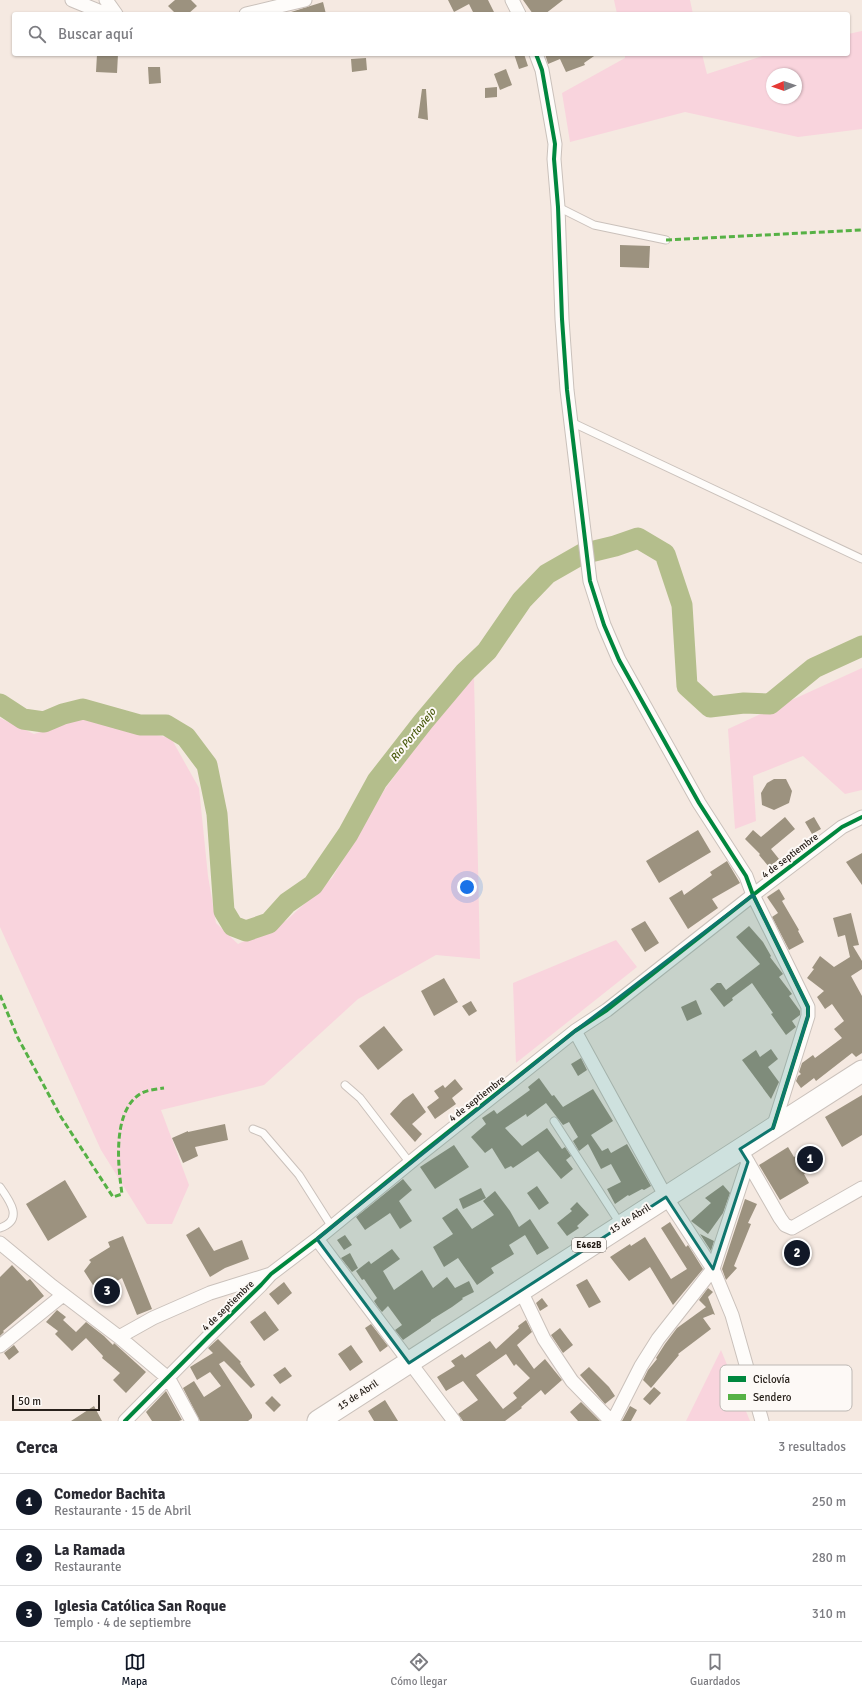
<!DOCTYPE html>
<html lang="es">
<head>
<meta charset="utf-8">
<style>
  :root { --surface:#fff; --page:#f7f7f7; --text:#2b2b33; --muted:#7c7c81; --line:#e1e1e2; --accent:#111827 }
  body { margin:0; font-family:Signika,sans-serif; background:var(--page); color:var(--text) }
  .compass { position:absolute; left:766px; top:68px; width:36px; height:36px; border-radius:50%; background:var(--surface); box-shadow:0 1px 3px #0004; rotate:268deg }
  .scale { position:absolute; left:12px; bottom:10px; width:88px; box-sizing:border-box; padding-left:4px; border:2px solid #28211b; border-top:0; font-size:11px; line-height:14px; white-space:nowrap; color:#28211b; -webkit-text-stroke:3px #fdf9f6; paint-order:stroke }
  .you { position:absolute; left:467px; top:887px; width:14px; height:14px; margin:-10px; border:3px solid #fff; border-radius:50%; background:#1a73e8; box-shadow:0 0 0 6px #1a73e833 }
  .badge { display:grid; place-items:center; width:26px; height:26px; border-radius:50%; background:var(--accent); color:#fff; font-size:13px; font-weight:700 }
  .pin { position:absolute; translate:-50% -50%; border:2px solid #fff; box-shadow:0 1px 4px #0006 }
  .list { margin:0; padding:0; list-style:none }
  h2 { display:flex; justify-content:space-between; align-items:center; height:52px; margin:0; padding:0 16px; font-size:17px }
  h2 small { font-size:13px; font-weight:400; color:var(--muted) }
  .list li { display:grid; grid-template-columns:26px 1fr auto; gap:12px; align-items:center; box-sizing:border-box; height:56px; padding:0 16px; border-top:1px solid var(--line) }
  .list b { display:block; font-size:15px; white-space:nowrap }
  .list p { margin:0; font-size:13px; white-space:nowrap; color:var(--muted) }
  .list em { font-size:13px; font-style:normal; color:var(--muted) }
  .icon { flex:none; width:22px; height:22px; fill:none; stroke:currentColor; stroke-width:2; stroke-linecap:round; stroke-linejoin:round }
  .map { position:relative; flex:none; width:862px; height:1421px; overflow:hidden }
  .search { position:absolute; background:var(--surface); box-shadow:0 1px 3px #0004; left:12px; right:12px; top:12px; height:44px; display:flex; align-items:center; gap:10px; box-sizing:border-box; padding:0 14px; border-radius:4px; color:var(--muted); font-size:15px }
  .sheet { height:220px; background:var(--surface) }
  nav { display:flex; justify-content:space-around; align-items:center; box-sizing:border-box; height:56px; border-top:1px solid var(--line); background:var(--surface); font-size:11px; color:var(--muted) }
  nav a { display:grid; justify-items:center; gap:2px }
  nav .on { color:var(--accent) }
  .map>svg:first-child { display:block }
  .green { fill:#f9d4dd; fill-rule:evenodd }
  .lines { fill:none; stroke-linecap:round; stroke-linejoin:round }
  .river { stroke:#b4be8c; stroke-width:21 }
  .building { fill:#9c927f; fill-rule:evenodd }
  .lane-casing { stroke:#cac1bb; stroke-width:9 }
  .street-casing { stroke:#cac1bb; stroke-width:15 }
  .primary-casing { stroke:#cac1bb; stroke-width:23 }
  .lane { stroke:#fefcfa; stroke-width:7 }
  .street { stroke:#fefcfa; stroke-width:13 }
  .primary { stroke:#fefcfa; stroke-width:21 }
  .quiet { stroke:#56b145; stroke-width:3; stroke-dasharray:6 3; stroke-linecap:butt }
  .cycleway-casing { stroke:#fdf9f6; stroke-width:6 }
  .cycleway { stroke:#00873e; stroke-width:4 }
  .marked { fill:#0f766e; fill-opacity:0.2; stroke:#0f766e; stroke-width:3; stroke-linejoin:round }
  .labels { text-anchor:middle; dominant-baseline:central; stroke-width:4; stroke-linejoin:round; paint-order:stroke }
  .shield { fill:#fdf9f6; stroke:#68625d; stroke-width:1 }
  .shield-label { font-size:9px; font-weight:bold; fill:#28211b }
  .street-label { font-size:10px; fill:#28211b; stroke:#fdf9f6 }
  .water-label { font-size:11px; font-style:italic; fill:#495a0d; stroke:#fdf9f6 }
  .key { fill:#fdf9f6; stroke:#bdb8b4; stroke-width:1 }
  .key-label { font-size:11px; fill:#28211b }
</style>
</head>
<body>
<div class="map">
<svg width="862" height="1421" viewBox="0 0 862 1421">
  <rect width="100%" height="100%" fill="#f5e9e1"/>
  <!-- green -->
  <path class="green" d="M614 0H690L693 14H617Z
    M862 31V129L798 137 685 112 570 142 562 93 625 58V54H702L707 74 769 54H848V34ZM772 74H796V98H772Z
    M862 668V790L845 794 803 756 753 776 756 821 735 829 728 729Z
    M474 677 480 959 436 955 358 999 264 1085 161 1110 189 1185 172 1224H147L101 1150 0 927V718L34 734 81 719 171 738 199 788 208 876 216 923 238 944 287 920 332 878 385 789 427 732Z
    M616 940 637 967 516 1063 513 983Z
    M721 1350 750 1421H686Z"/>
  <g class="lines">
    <!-- river -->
    <path class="river" d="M0 704 23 719 44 722 63 714 83 709 140 725H166L186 737 207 765 217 814 224 911 233 926 246 931 269 923 287 903 313 885 348 834 377 781 423 722 465 672 487 651 522 600 547 574 582 554 615 546 638 538 665 554 682 605 687 686 710 707 744 703 770 704 814 668 862 646"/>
  </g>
  <!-- building -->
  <path class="building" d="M175 0H191L197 6 188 14H176L168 6Z
    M448 0H488L495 14H474L469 4 454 12Z
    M523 0H563L545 14H533Z
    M323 2 326 14H292L291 12Z
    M97 54H118L117 73 96 72Z
    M514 54H524L528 66 519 69Z
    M545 54H597L584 63 585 65 566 72 560 59 548 64Z
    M366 58 367 70 352 72 351 59Z
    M148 67H160L161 83 149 84Z
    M506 69 512 85 500 90 494 74Z
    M497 87V97L485 98V88Z
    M422 89H426L428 120 418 118Z
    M620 245 650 246 649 268 620 267Z
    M774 779H786L792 791 789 803 774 810 762 805 761 793 767 783Z
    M785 817 795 829 771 849 779 859 769 867 759 855 760 854 745 839 753 830 761 837Z
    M814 817 821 829 812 834 805 822Z
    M698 830 711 852 659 883 646 861Z
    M862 853V885L846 862Z
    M727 861 740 883 712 899 718 908 688 929 669 898 682 890 684 895 712 875 710 872Z
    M779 889 785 899 782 901 799 930 798 931 804 942 789 950 772 917 778 913 767 897Z
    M851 913 859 945 853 946 862 961V969L851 976 862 996V1053L856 1057 852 1053 816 1081 814 1078 801 1088 796 1081 798 1076 801 1074 799 1072 802 1063 813 1055 815 1058 842 1038 834 1029 844 1021 832 1004 825 1009 817 997 824 991 807 978 814 969 812 968 820 956 834 967 850 957 845 935 838 937 833 918Z
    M645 921 659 943 645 952 631 929Z
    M749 926 763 942 771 956 770 957 783 974 779 977 792 994 789 996 800 1011V1015L792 1021 796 1027 786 1035 771 1014 773 1013 752 983 732 998 733 1000 724 1007 710 989 717 983H721L726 990 760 964 736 937Z
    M444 978 458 1002 434 1016 421 991Z
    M696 1000 702 1014 687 1021 681 1007Z
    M471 1001 477 1011 469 1016 462 1006Z
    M384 1026 403 1050 378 1070 359 1046Z
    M771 1049 778 1059 768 1067 779 1082 771 1099 742 1060 756 1050 760 1057Z
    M581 1058 587 1070 578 1076 571 1064Z
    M539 1078 552 1096 554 1095 563 1107 593 1089 613 1121 591 1135 602 1151 608 1148 611 1153 627 1144 651 1186 644 1190 642 1189 629 1196 628 1195 615 1204 607 1189 621 1182 611 1164 601 1169 588 1144 579 1151 573 1141 578 1137 569 1122 563 1125 546 1103 527 1117 526 1114 505 1128 522 1146 547 1128 562 1149 565 1147 571 1156 566 1160 573 1169 561 1179 538 1151 513 1168 511 1166 505 1169 492 1148 485 1153 471 1137 486 1124 482 1118 494 1110 497 1114 530 1090 528 1087Z
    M455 1079 463 1089 452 1098 456 1104 435 1119 427 1107 439 1098 434 1091 443 1085 445 1088Z
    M413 1093 426 1112 412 1124 422 1134 415 1142 390 1114 403 1100Z
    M862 1095V1135L842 1147 825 1117Z
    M225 1124 228 1140 195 1147 198 1156 183 1163 172 1138 188 1131V1132Z
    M454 1145 469 1167 435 1189 420 1167Z
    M812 1146 822 1163 804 1174 809 1183 780 1200 759 1165 788 1147 794 1157Z
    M403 1179 412 1190 399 1201 412 1221 400 1229 390 1213 365 1230 356 1217Z
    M65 1180 87 1217 48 1241 26 1204Z
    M723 1185 730 1193 723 1213 708 1234 691 1221 711 1203 705 1198Z
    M537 1186 549 1203 539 1210 527 1193Z
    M481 1188 486 1198 463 1209 459 1199Z
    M495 1191 510 1211 519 1227 530 1219 549 1248 537 1255 525 1235 509 1245 514 1254 491 1268 494 1273 477 1285 458 1258 444 1267 433 1247 453 1234 442 1218 457 1208 472 1229 494 1215 483 1201Z
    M745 1199 757 1204 748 1223 751 1224 734 1266 737 1268 726 1280 722 1269Z
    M577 1202 589 1215 577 1226 579 1228 567 1236 557 1223 572 1211 570 1209Z
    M670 1222 686 1247 688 1245 703 1269 673 1305 650 1267 629 1281 610 1257 630 1244 631 1246 645 1237 671 1279 687 1269 661 1228Z
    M199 1227 214 1251 242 1240 249 1259 225 1268 210 1277 186 1235Z
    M700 1234 714 1241 711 1251Z
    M345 1235 352 1245 344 1250 337 1240Z
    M123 1236 152 1309 137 1315 122 1278 98 1293 84 1271 91 1262 89 1260 110 1247 108 1242Z
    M798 1241 809 1258 796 1268 785 1249Z
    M392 1249 400 1259 383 1271 394 1290 422 1270 433 1288 447 1277 455 1288 469 1281 474 1292 462 1298 463 1299 452 1307 431 1320V1321L403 1340 395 1330 402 1325 388 1306 382 1312 378 1307 374 1301 377 1298 364 1279 362 1280 356 1271 369 1261 371 1264Z
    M350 1253 358 1268 352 1272 341 1258Z
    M12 1265 27 1281 30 1279 44 1296 3 1331 4 1332 0 1336V1277Z
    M587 1279 601 1302 589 1308 576 1285Z
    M284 1282 292 1293 278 1305 269 1294Z
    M708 1288 713 1292 708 1297 715 1315 713 1314 703 1318 711 1329 678 1354 679 1355 651 1388 643 1380 648 1370 657 1359 656 1358 665 1344 677 1328 706 1307 699 1300Z
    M542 1298 548 1306 540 1311 536 1303Z
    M57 1310 66 1317 63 1320 76 1332 86 1322 104 1336 113 1345 114 1343 146 1372 126 1393 113 1380 120 1373 102 1358 103 1356 86 1338 72 1351 55 1334 58 1331 46 1322Z
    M265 1311 279 1330 264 1341 250 1322Z
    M526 1320 532 1332 517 1345 534 1369 545 1359 562 1380 545 1395 541 1390 521 1407 522 1408 505 1421H463L458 1414 478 1400 463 1381 446 1391 437 1377 455 1366 451 1361 462 1354 465 1358 490 1341 496 1349 519 1328 518 1326ZM506 1354 514 1366 516 1364 530 1378 513 1393 517 1398 503 1409 476 1375Z
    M371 1324 388 1346 380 1352 365 1328Z
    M560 1328 573 1345 563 1353 551 1335Z
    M218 1339 241 1362 240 1363 255 1385 251 1388 224 1361 219 1364 252 1415V1418L248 1421H200L183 1388 194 1381 204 1397 221 1386 210 1372 197 1380 190 1367 213 1353 208 1348Z
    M14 1345 19 1352 9 1360 4 1353Z
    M351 1345 363 1362 350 1371 338 1354Z
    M285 1367 292 1376 280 1384 273 1375Z
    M589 1367 609 1387 615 1396 605 1404 580 1375Z
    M654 1387 661 1393 650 1405 643 1399Z
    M166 1391 182 1420 179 1421H152L146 1412Z
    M272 1396 281 1405 274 1412 265 1403Z
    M385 1400 398 1421H374L368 1411Z
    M581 1402 600 1421H578L570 1412Z
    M94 1406 102 1421H71Z
    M630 1406 637 1410 631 1421H622Z"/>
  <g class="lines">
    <defs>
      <path id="lane" d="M558 207 594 225 666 240
        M571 422 862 559
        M345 1085 360 1098 410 1163
        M554 1121 621 1225
        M253 1129 263 1133 299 1175 332 1227
        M0 1187C10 1201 24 1220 0 1228"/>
      <path id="street" d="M72 0 106 14
        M106 0 116 14
        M512 0 519 14
        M246 14 305 0
        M536 54 542 70 555 144 554 159 558 207 562 319 567 390 590 581 604 625 619 660 699 803 746 876 753 895 808 1007V1016L773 1128
        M575 1031 666 1197 713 1269 732 1315 762 1421
        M745 1157 780 1218 785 1225 792 1228 862 1188
        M317 1239 454 1421
        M0 1243 52 1286 119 1337 169 1379 192 1421
        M521 1291 544 1339 572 1381 611 1421
        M119 1337 153 1318 210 1293 271 1274
        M0 1346 63 1295
        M125 1421 208 1337 261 1285 271 1274 317 1239 423 1152 575 1031 607 1010 753 895 842 827 862 817
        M613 1421 641 1366 658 1339 713 1269 748 1162"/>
      <path id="primary" d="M318 1421 862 1071"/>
    </defs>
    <!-- lane casing -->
    <use href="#lane" class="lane-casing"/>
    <!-- street casing -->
    <use href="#street" class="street-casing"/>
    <!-- primary casing -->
    <use href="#primary" class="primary-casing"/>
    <!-- lane -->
    <use href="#lane" class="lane"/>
    <!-- street -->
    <use href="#street" class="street"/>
    <!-- primary -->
    <use href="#primary" class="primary"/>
    <!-- quiet -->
    <path class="quiet" d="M666 240 862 230
      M0 995 18 1038 61 1117 113 1197 122 1194C118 1166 112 1112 140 1094 146 1090 157 1089 164 1088"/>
    <defs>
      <path id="cycleway" d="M536 54 542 70 555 144 554 159 558 207 562 319 567 390 590 581 604 625 619 660 699 803 746 876 753 895 808 1007V1016L773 1128
        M125 1421 208 1337 261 1285 271 1274 317 1239 423 1152 575 1031 607 1010 753 895 842 827 862 817"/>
    </defs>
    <!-- cycleway casing -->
    <use href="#cycleway" class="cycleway-casing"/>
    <!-- cycleway -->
    <use href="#cycleway" class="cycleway"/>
  </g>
  <!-- marked area -->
  <path class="marked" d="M753 895 808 1007V1016L773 1128 740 1149 748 1162 713 1269 666 1197 409 1363 317 1239 575 1031Z"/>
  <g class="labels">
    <!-- shield labels -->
    <rect class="shield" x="572" y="1238" width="34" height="14" rx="3"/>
    <g class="shield-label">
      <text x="589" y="1245">E462B</text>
    </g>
    <!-- street labels -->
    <g class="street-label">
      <text transform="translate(790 856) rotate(-37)">4 de septiembre</text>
      <text transform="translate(477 1099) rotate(-38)">4 de septiembre</text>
      <text transform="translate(630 1219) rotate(-32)">15 de Abril</text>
      <text transform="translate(228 1306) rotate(-44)">4 de septiembre</text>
      <text transform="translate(358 1395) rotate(-33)">15 de Abril</text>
    </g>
    <!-- water labels -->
    <g class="water-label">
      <text transform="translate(413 735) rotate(-51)">Río Portoviejo</text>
    </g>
  </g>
  <!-- legend -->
  <rect x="720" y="1365" width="132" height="46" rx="6" class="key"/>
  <rect x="728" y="1376" width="18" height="6" fill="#00873e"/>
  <rect x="728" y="1394" width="18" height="6" fill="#56b145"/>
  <g class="key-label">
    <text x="753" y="1383">Ciclovía</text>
    <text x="753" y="1401">Sendero</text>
  </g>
</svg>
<svg class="compass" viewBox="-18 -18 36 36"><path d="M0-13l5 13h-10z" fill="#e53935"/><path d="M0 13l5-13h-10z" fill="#7c7c81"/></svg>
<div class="scale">50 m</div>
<div class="you"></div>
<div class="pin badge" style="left:810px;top:1159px">1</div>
<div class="pin badge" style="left:797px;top:1253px">2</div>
<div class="pin badge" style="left:107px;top:1291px">3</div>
<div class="search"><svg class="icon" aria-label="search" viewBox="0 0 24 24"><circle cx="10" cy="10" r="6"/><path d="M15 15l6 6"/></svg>Buscar aquí</div>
</div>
<section class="sheet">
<h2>Cerca<small>3 resultados</small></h2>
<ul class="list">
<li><span class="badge">1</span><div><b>Comedor Bachita</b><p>Restaurante · 15 de Abril</p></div><em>250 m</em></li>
<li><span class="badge">2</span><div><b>La Ramada</b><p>Restaurante</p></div><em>280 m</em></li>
<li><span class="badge">3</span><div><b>Iglesia Católica San Roque</b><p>Templo · 4 de septiembre</p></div><em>310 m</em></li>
</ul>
</section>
<nav>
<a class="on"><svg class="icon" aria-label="map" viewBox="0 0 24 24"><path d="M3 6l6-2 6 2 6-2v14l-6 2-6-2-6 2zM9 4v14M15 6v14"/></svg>Mapa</a>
<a><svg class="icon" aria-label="directions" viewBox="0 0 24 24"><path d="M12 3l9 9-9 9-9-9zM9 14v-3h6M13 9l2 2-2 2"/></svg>Cómo llegar</a>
<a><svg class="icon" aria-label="saved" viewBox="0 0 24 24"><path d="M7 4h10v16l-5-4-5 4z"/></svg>Guardados</a>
</nav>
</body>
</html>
